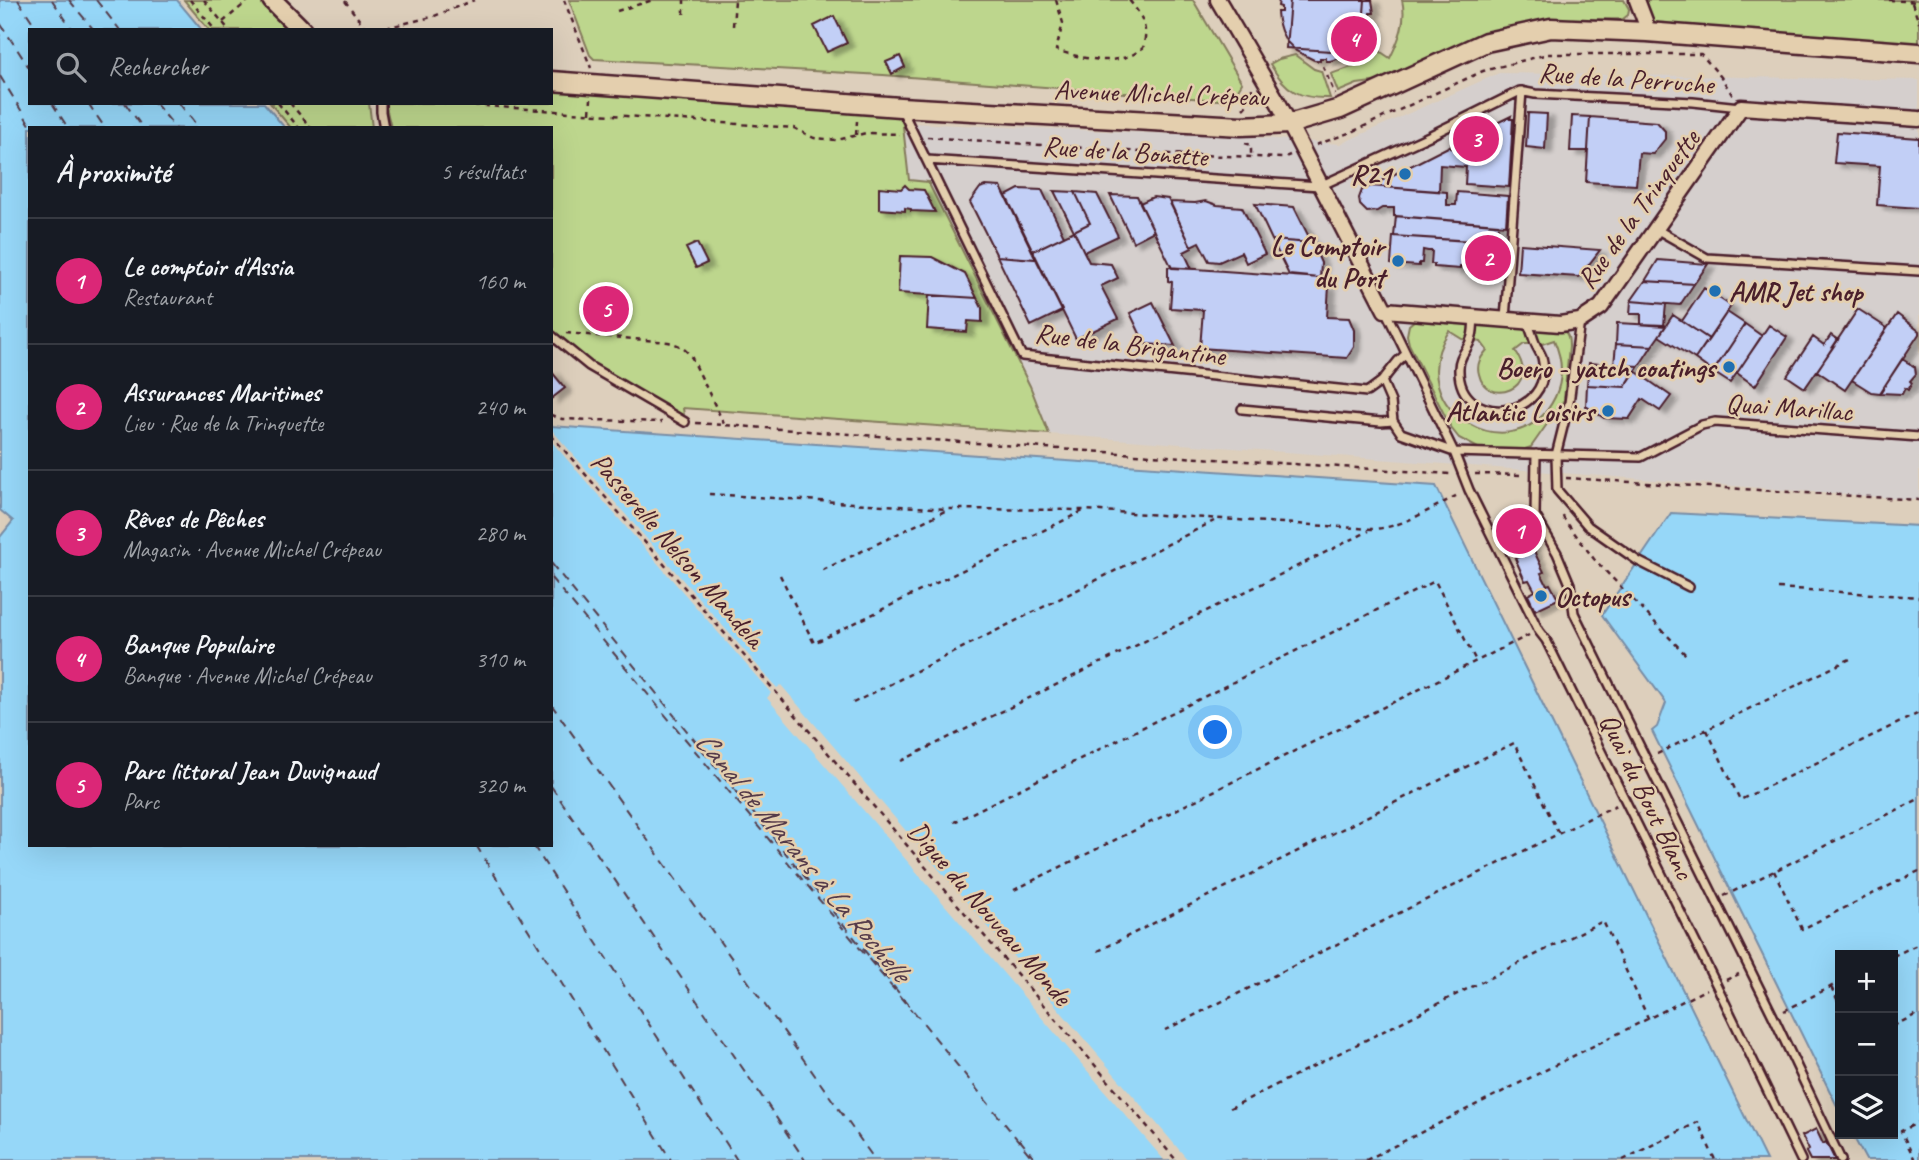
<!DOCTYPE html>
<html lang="fr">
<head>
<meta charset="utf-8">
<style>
  :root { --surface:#171b24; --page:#242831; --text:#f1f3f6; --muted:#9ea1a6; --line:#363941; --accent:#db2777 }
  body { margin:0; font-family:Caveat,sans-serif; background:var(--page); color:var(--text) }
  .controls { position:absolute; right:21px; bottom:21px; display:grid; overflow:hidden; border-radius:0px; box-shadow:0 7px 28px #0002 }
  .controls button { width:63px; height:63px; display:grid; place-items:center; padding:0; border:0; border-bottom:2px solid var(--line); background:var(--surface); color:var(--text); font:35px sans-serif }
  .you { position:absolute; left:1216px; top:733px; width:24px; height:24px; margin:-18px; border:5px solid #fff; border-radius:50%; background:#1a73e8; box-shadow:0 0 0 10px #1a73e833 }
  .badge { display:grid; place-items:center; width:46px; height:46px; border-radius:50%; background:var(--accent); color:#fff; font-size:23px; font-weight:700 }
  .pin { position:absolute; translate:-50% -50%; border:4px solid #fff; box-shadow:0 2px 7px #0006 }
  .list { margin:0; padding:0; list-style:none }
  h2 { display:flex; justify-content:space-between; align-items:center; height:91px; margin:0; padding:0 28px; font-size:30px }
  h2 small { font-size:23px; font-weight:400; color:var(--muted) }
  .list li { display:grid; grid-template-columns:46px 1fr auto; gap:21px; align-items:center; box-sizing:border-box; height:126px; padding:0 28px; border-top:2px solid var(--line) }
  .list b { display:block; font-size:26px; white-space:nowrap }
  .list p { margin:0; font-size:23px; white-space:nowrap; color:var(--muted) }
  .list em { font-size:23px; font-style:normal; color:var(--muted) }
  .icon { flex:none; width:38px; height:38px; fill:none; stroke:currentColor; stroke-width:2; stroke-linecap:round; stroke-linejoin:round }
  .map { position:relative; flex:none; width:1919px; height:1160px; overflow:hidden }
  .search { position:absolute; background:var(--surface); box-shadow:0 7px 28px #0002; left:28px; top:28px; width:525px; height:77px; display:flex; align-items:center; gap:18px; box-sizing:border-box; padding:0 24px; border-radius:0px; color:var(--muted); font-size:26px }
  .panel { position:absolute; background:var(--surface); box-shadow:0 7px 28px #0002; left:28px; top:126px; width:525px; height:721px; border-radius:0px }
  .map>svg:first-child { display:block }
  .built { fill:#d5cfcd }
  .green { fill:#bdd68d; stroke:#847a5c; stroke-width:2; fill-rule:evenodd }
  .water { fill:#96d7f8; stroke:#788da6; stroke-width:2 }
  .pier { fill:#ddcfbc }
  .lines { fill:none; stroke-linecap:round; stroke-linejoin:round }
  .ferry { stroke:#553b4a; stroke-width:2; stroke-dasharray:9 7; stroke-linecap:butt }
  .building { fill:#c2cff6; stroke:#4a1f2b; stroke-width:2; filter:url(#shadow) }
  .service-casing { stroke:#4a1f2b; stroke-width:12 }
  .minor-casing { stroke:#4a1f2b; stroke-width:19 }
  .tertiary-casing { stroke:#4a1f2b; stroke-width:23 }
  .path { stroke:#4a1f2b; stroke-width:2.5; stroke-dasharray:5 5; stroke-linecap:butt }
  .service { stroke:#e4cfae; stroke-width:7 }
  .minor { stroke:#e4cfae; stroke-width:14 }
  .tertiary { stroke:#e4cfae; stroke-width:18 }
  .poi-dot { fill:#1f6fb2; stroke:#e4cfae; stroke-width:2.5 }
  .labels { text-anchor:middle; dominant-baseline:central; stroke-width:5; stroke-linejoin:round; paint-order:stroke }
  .street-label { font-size:28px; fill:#4a1f2b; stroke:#e4cfae }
  .poi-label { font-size:28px; font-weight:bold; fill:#4a1f2b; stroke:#e4cfae; text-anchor:end }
  .water-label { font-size:30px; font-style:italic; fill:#553b4a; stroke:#e4cfae }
</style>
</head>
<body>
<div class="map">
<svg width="1919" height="1160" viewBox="0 0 1919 1160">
  <defs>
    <filter id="shadow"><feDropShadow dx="7" dy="4" stdDeviation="2" flood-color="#0004"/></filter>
  </defs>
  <rect width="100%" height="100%" fill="#ddcfbc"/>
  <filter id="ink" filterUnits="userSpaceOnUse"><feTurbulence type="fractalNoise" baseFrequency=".0143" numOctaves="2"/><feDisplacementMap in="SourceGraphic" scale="14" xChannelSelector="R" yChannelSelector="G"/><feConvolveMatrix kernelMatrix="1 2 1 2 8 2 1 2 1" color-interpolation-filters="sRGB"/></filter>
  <g filter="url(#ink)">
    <!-- built -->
    <path class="built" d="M1499 73 1919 80V500L1049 434 1030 386 928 182 909 181 903 126 909 123 1249 137 1340 144Z"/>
    <!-- green -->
    <path class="green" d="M184 0H261L287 30H209Z
      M569 0H1193L1242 83 1231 101 883 75 594 59 590 55Z
      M1402 0H1624L1629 9 1628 15 1623 19 1566 20 1473 39 1380 81 1357 84 1338 92 1331 74C1347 68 1366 65 1378 50L1390 58C1399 40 1407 20 1402 0Z
      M1637 0H1919V53L1647 32Z
      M1295 55 1314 69 1321 71 1330 98C1299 99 1286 91 1270 64L1279 59Z
      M551 81 900 107 909 123 903 126 909 180 928 182 1030 386 1049 434 683 408 685 422 589 366 551 335V128H391L385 103H551Z
      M270 103H369L372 128H291Z
      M1424 318 1560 328C1568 333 1569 337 1569 346L1564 400 1531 447 1519 451 1478 448 1459 438 1451 428 1409 344 1407 335 1409 325 1415 320ZM1449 331 1462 339 1481 342 1487 350C1481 357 1476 364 1479 374 1486 408 1543 389 1515 351L1524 344H1542L1554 340C1562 358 1564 378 1555 397 1517 476 1397 410 1449 331Z"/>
    <!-- water -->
    <path class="water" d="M0 0H177L202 30H30V103H264L285 128H30V845H551V426L1436 486 1766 1160H0V537L13 521 0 510Z
      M1671 513 1919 526V1160H1866L1852 1134H1893V955H1840V1112L1652 731 1657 727 1666 703 1602 615Z"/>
    <!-- pier -->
    <path class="pier" d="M551 429 777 688 781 685 1188 1160H1164L767 698 771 693 551 441Z"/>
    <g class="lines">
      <!-- ferry -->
      <path class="ferry" d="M18 0 38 30
        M52 0 73 30
        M69 0 94 30
        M96 0 120 30
        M0 23 30 69
        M0 76 32 128
        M52 103 68 128
        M88 103 105 128
        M125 103 143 128
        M155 103 176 128
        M179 103 199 128
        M551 563 1034 1160
        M551 578 912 1011
        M551 704 875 1160
        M551 786 805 1160
        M476 845 671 1160
        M533 845 737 1160
        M1019 1139 1036 1160"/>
    </g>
    <!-- building -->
    <path class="building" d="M1279 0H1372L1374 13H1370V18L1374 19 1373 24 1364 43 1350 55 1330 61H1326V58H1320V61L1314 60 1296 51 1286 41 1281 31 1278 21 1277 12H1281V7L1278 6Z
      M1290 0H1365L1361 53 1286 48Z
      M834 16 847 43 827 52 814 26Z
      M900 56 905 67 892 74 886 62Z
      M1528 113 1547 114 1545 149 1526 147Z
      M1511 116 1510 119H1513L1509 187 1465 184 1466 167 1440 165 1439 191 1371 186 1450 146V148L1459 149 1460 141Z
      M1572 116 1590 117 1588 151H1570Z
      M1590 117 1657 122 1665 131V139L1653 154 1639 153 1636 185 1586 182Z
      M1837 132 1919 138V208L1877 205 1880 166 1834 163Z
      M905 185 909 189 924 190 935 212 911 211V209L905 208V211L879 209V187L901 189Z
      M985 186 1001 187 1036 259 997 256 970 202 980 188Z
      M1371 186 1447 192V205H1456L1457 192 1508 196 1506 225 1394 216V208H1382L1377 211 1367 212 1360 205 1359 198 1362 190Z
      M1019 189 1042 190 1064 236 1033 251 1006 196Z
      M1054 191 1075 192 1090 223 1074 231Z
      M1075 192 1097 194 1118 236 1084 252 1074 231 1090 223Z
      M1110 195 1137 196 1154 231 1133 242Z
      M1153 197 1168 199 1192 248 1184 252 1192 269 1172 268 1140 203Z
      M1206 201 1217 205 1242 207 1265 254 1246 263 1241 252 1219 262 1209 261 1199 242 1191 246 1170 202 1195 203Z
      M1255 204 1294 207 1312 243 1272 240Z
      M1396 216 1498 224 1497 243 1394 236Z
      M1074 231 1089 262 1111 264 1118 278 1101 286 1118 319 1076 339 1033 251Z
      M1393 236 1505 243 1503 272 1474 270 1475 267H1472V254L1463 253V266H1460V269L1434 267V264H1431L1432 251H1428L1423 250 1422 263H1419V266L1391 264Z
      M1272 240 1312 243 1321 263 1320 278 1289 275Z
      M697 243 707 263 696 268 686 248Z
      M1520 244 1600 250 1579 277 1518 273Z
      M900 256 932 257 965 274 977 298 898 293Z
      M997 256 1036 259 1062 311 1031 326Z
      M1658 260 1708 264 1694 284 1645 281Z
      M1168 267 1320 278V286H1329L1327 317 1349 318 1354 330V347L1347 358 1200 348 1203 310 1170 308 1172 282 1168 281Z
      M1645 281 1694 284 1680 305 1631 301Z
      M1704 288 1731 306 1709 339 1682 321Z
      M929 295 977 298 982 308V322L968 321 967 332 927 329Z
      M1631 301 1666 304 1664 325 1641 324V314H1630Z
      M1153 302 1175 346 1145 344 1130 313Z
      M1858 309 1887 328 1845 390 1817 371Z
      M1727 312 1745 324 1713 372 1695 359Z
      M1897 314 1919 331V334L1880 393 1871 392 1852 380Z
      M1673 315 1709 339 1695 359 1659 336Z
      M1617 323 1636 324 1666 326 1652 346 1616 344Z
      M1745 324 1762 336 1730 383 1713 372Z
      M1769 325 1787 337 1755 386 1737 373Z
      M1831 335 1838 340 1805 388 1787 376 1813 337 1824 345Z
      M1616 344 1652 346 1639 366 1614 365Z
      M1902 359 1915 367 1916 374 1910 381 1912 383 1908 390 1905 388 1902 394 1880 393Z
      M1589 363 1614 365 1639 366 1625 387 1587 385Z
      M551 371 565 388 551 399Z
      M1635 371 1671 396 1660 411 1642 399 1629 419 1604 418 1586 406 1587 385 1625 387Z
      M1521 524 1531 546 1528 548 1530 551 1533 549 1544 572 1541 573 1547 585 1550 584 1558 599 1535 610 1528 595 1535 591 1529 580 1525 581 1515 558 1518 557 1517 553 1513 555 1502 533Z
      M1816 1129 1823 1144 1826 1142 1835 1160H1810L1806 1152 1809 1150 1802 1136Z"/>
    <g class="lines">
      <defs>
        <path id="service" d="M381 103V112L384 128
          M902 110 1022 356 1367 392 1382 381 1398 361 1406 354
          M927 160 1320 186 1429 136 1520 91 1535 94 1693 102 1740 107
          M1656 229 1707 258 1919 271
          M1385 310 1454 452 1469 490 1539 631 1546 640 1716 984 1801 1160
          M1474 318C1473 324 1474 333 1471 339 1468 350 1459 355 1459 368 1457 431 1557 420 1542 357 1540 352 1537 348 1535 343 1532 336 1531 329 1527 323
          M1505 319 1522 91
          M1580 321 1569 403 1556 455 1557 490 1588 526 1638 561 1689 587
          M551 335 589 366 685 422
          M1382 381 1391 402 1393 421 1401 433 1454 452 1641 457 1702 425 1715 422 1919 437
          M1242 409 1381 422 1393 421
          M1536 454 1535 515 1557 553 1570 584 1574 613 1773 1016 1841 1160"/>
        <path id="minor" d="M1218 0 1279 104 1385 310 1560 324 1580 321 1601 307 1741 107 1919 119
          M1637 0 1645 21 1647 32"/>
        <path id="tertiary" d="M272 0 302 30
          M551 81 900 107 1241 126 1289 124 1340 109 1486 42 1551 28 1647 32 1919 53"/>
      </defs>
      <!-- service casing -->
      <use href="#service" class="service-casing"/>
      <!-- minor casing -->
      <use href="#minor" class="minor-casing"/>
      <!-- tertiary casing -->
      <use href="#tertiary" class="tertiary-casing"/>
      <!-- path -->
      <path class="path" d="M190 0 215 30
        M204 0 229 30
        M564 0 591 68
        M1056 0 1063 23 1056 50C1078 57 1106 65 1129 56 1134 55 1139 50 1143 48 1149 27 1142 16 1129 0
        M1889 0 1919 2
        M345 1 367 30
        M1912 3 1919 23
        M617 11 653 0
        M684 14V0
        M223 22 249 0
        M733 26 735 0
        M376 30 432 17 474 0
        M1323 66 1335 95
        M278 103 299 128
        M290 103 311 128
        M444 103 794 128 814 138 837 140 866 133 900 134
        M1243 109C1250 102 1252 97 1252 88
        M590 113 591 99
        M856 135 857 121
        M927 137 1170 154 1283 158 1290 155
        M1245 143 1251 145V157
        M1316 145 1354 131 1483 71 1548 54H1701L1721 77 1733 96
        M566 333 668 342C680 345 685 348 692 358L724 424
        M551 415 562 419 662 422
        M696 423 1073 450 1451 474
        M551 435 775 691 1176 1160
        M1475 474 1524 475
        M1566 478 1919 500
        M709 494 948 509 1086 510 1372 529C1403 528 1433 507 1460 494
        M1563 516 1564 519 1594 559 1688 657
        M823 570 945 511
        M780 575 814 643 1083 511
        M1778 588 1919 597
        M853 703 1214 521
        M1707 730 1740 800 1919 713
        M1657 754 1852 658
        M901 761 1369 531
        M954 822 1435 581 1476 661
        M1774 871 1802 929 1919 871
        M1014 890 1529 635
        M1724 896 1919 799
        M1098 951 1514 743 1559 834
        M1893 956 1919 944
        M1726 980 1739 974
        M1831 987 1840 1005
        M1784 1011 1840 982
        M1893 1026 1919 1013
        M1165 1030 1616 805
        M1230 1108 1603 921 1649 1020
        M1366 1160 1707 989
        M1623 1160 1698 1122 1715 1160
        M1915 1160 1901 1131 1919 1122"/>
      <!-- service -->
      <use href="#service" class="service"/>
      <!-- minor -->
      <use href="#minor" class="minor"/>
      <!-- tertiary -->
      <use href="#tertiary" class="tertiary"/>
    </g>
  </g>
  <!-- markers -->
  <g class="poi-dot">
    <circle cx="1405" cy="174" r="7"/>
    <circle cx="1398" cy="261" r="7"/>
    <circle cx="1715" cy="291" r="7"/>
    <circle cx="1729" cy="367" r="7"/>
    <circle cx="1608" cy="411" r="7"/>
    <circle cx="1541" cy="596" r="7"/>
  </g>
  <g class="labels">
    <!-- street labels -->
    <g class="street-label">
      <text transform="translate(1626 78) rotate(4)">Rue de la Perruche</text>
      <text transform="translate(1161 93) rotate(2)">Avenue Michel Crépeau</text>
      <text transform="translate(1125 151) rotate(4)">Rue de la Bonette</text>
      <text transform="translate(1638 209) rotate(-54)">Rue de la Trinquette</text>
      <text transform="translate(1130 344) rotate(7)">Rue de la Brigantine</text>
      <text transform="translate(1789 407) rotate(4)">Quai Marillac</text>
      <text transform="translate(678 550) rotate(49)">Passerelle Nelson Mandela</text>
      <text transform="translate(1647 796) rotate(64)">Quai du Bout Blanc</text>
      <text transform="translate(990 913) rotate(49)">Digue du Nouveau Monde</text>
    </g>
    <!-- poi labels -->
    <g class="poi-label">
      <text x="1391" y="174">R21</text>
      <text x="1384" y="245">Le Comptoir<tspan x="1384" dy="32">du Port</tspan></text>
      <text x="1729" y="291" text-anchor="start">AMR Jet shop</text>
      <text x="1715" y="367">Boero - yatch coatings</text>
      <text x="1594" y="411">Atlantic Loisirs</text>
      <text x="1555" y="596" text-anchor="start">Octopus</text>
    </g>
    <!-- water labels -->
    <g class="water-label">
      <text transform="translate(803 856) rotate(50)">Canal de Marans à La Rochelle</text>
    </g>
  </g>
</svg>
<div class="controls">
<button>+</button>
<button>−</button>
<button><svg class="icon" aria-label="layers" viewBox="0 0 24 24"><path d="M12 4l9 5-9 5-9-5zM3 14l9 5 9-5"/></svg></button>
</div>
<div class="you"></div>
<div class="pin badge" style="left:1519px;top:531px">1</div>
<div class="pin badge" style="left:1488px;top:258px">2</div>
<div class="pin badge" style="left:1476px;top:139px">3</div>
<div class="pin badge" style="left:1354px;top:39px">4</div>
<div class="pin badge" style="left:606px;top:309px">5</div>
<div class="search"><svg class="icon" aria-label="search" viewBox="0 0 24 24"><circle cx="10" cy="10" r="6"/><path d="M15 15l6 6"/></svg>Rechercher</div>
<section class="panel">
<h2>À proximité<small>5 résultats</small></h2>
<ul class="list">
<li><span class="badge">1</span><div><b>Le comptoir d'Assia</b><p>Restaurant</p></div><em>160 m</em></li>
<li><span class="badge">2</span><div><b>Assurances Maritimes</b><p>Lieu · Rue de la Trinquette</p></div><em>240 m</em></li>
<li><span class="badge">3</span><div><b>Rêves de Pêches</b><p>Magasin · Avenue Michel Crépeau</p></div><em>280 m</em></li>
<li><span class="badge">4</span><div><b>Banque Populaire</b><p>Banque · Avenue Michel Crépeau</p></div><em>310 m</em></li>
<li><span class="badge">5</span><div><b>Parc littoral Jean Duvignaud</b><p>Parc</p></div><em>320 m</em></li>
</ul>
</section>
</div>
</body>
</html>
